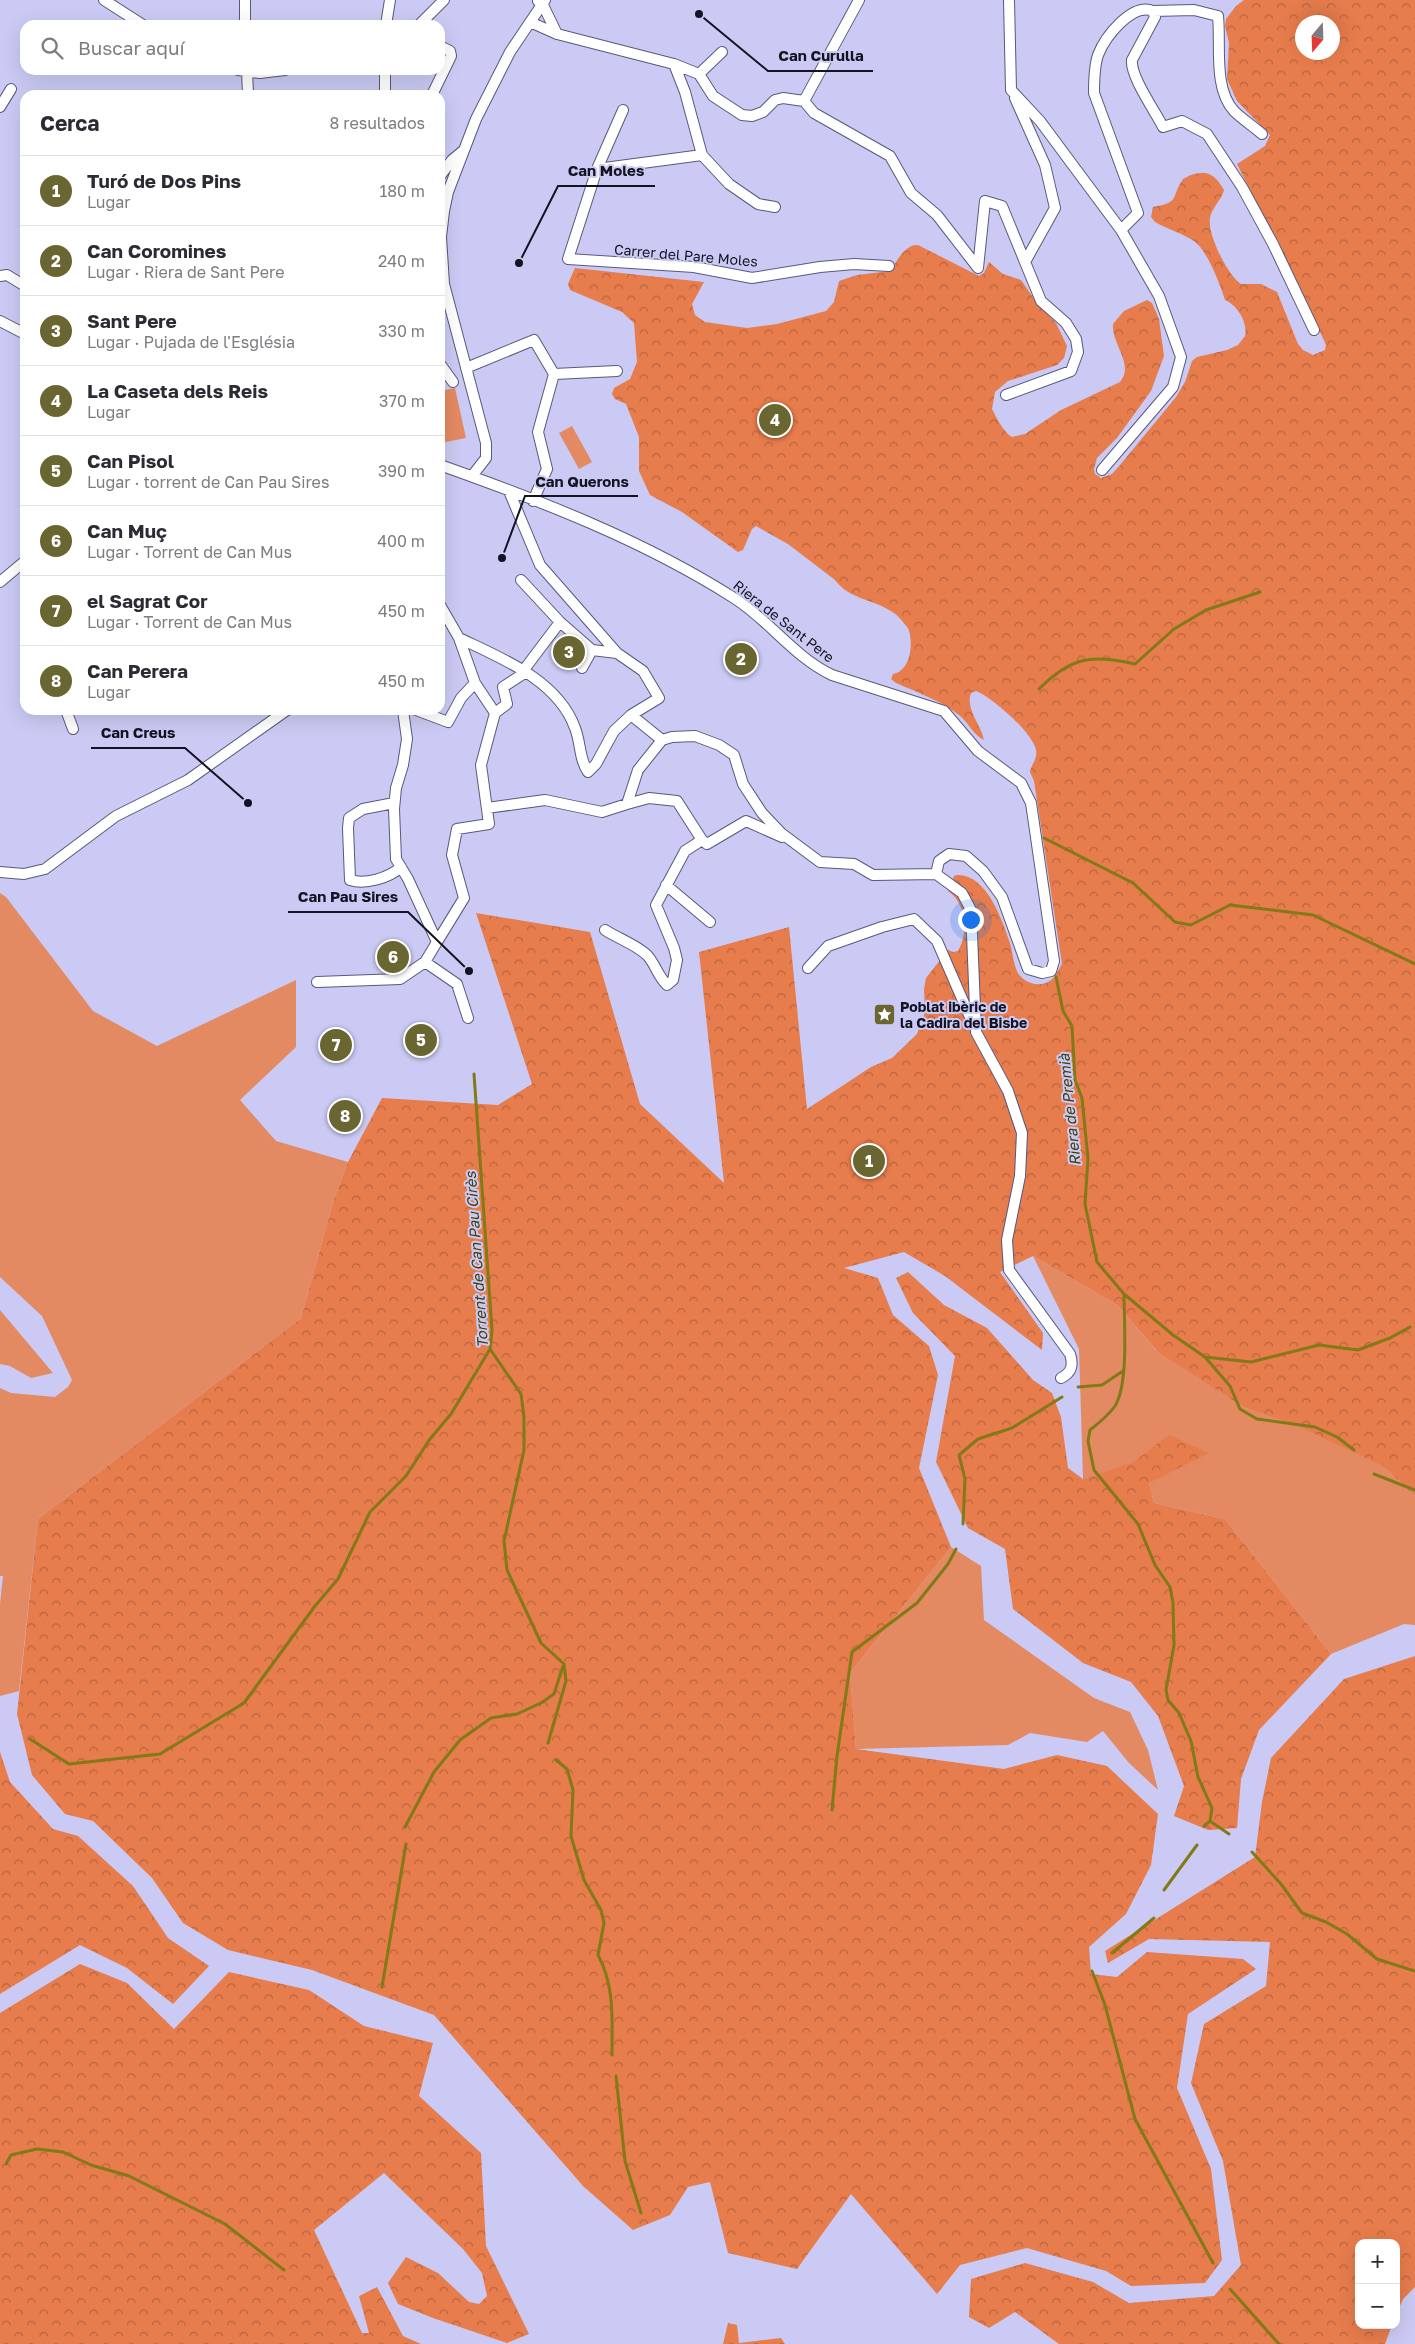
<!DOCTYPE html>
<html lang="es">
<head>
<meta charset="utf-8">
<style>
  :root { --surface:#fff; --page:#f7f7f7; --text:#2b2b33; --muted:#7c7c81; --line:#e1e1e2; --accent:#6a6632 }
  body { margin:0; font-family:"Golos Text",sans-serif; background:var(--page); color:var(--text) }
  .controls { position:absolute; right:15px; bottom:15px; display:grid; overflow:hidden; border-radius:10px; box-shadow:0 5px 20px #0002 }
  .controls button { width:45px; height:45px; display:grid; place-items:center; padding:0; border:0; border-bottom:1px solid var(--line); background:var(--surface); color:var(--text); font:25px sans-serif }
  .compass { position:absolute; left:1295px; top:15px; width:45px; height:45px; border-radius:50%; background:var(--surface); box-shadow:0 5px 20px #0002; rotate:199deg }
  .you { position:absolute; left:970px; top:919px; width:18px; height:18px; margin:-12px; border:4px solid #fff; border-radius:50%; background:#1a73e8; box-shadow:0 0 0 8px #1a73e833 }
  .badge { display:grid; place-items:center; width:32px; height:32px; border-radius:50%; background:var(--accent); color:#fff; font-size:16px; font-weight:700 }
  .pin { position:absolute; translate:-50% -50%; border:2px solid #fff; box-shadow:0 1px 5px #0006 }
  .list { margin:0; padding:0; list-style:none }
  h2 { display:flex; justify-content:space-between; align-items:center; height:65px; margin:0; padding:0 20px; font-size:21px }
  h2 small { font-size:16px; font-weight:400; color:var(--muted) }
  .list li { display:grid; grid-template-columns:32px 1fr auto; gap:15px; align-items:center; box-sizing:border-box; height:70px; padding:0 20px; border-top:1px solid var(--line) }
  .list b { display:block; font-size:19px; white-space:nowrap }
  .list p { margin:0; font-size:16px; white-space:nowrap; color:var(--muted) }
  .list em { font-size:16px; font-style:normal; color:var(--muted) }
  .icon { flex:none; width:28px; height:28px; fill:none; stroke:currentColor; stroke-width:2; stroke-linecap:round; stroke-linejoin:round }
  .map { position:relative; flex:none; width:1415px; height:2344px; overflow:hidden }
  .search { position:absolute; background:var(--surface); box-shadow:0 5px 20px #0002; left:20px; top:20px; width:425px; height:55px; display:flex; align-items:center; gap:12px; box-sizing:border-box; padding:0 18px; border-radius:15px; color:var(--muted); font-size:19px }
  .panel { position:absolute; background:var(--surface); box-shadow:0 5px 20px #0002; left:20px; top:90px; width:425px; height:625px; border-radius:15px }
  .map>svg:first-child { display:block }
  .green { fill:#e48a62 }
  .forest { fill:url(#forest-crowns); fill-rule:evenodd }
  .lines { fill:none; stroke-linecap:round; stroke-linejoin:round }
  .stream { stroke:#827917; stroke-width:3 }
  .minor-casing { stroke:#59587d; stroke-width:12 }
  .minor { stroke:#fff; stroke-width:10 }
  .labels { text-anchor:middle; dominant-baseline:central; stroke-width:4; stroke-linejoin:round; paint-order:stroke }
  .street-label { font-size:14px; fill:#131321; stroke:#cacaf4 }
  .poi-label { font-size:14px; font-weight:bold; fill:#131321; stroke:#cacaf4; text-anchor:start }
  .water-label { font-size:15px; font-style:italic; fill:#45400b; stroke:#cacaf4 }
  .leader { fill:none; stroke:#131321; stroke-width:2 }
  .callout-dot { fill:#131321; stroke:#cacaf4; stroke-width:2 }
  .callout-label { font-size:15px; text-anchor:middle; font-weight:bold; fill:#131321; stroke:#cacaf4; stroke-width:4; stroke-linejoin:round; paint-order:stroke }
</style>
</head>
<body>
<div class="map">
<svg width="1415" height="2344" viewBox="0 0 1415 2344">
  <defs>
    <pattern id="forest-crowns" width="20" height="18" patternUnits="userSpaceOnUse" patternTransform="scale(1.25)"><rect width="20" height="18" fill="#e77c4c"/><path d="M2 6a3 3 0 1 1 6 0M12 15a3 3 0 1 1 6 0" fill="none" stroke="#ba643f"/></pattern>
  </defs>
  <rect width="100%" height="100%" fill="#cacaf4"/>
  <!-- green -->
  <path class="green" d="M455 388 466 438 441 443 440 391Z
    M572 426 592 462 579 469 559 433Z
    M0 893 6 897 93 1011 157 1046 296 980V1047L240 1100 276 1141 348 1162 334 1199 301 1318 38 1519 19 1691 0 1696V1604L3 1576H0V1388L11 1393 55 1397 68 1387 72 1380 42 1316 0 1277Z
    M1033 1256 1117 1305 1156 1350 1243 1407 1294 1423 1384 1467 1415 1496V1625L1404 1624 1331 1654 1225 1519 1154 1503 1149 1483 1132 1464 1083 1479 1079 1349Z
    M0 1310 53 1373 31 1378 10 1366 0 1364Z
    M951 1547 981 1566 984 1620 1094 1698 1130 1712 1148 1750 1158 1790 1129 1763 1103 1731 1087 1742 1030 1733 1008 1745 856 1749 850 1673Z"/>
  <!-- forest -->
  <path class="forest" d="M1244 0H1415V1496L1384 1467 1294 1424 1243 1407 1158 1352 1117 1305 1033 1256 1000 1272 1043 1333 1042 1350 945 1276 904 1252 844 1268 878 1278 893 1315 929 1346 938 1375 919 1468 951 1547 850 1673 856 1749 1004 1769 1057 1755 1107 1766 1158 1814 1151 1865 1126 1914 1089 1947 1091 1974 1117 1977 1147 1952 1243 1959 1256 1969 1188 2014 1177 2088 1211 2169 1222 2260 1205 2283 1131 2286 1106 2271 1027 2248 960 2265 937 2294 851 2194 797 2269 728 2253 710 2182 688 2187 670 2215 633 2230 583 2186 434 2015 312 1970 228 1950 183 1923 152 1878 93 1821 65 1814 32 1775 17 1714 38 1519 301 1318 334 1199 348 1162 382 1098 498 1105 532 1084 476 913 590 932 640 1104 724 1183 699 952 789 927 807 1109 871 1067 892 1058 917 1034 925 1012 924 989 926 978 948 950 953 952 958 951C969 932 966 903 948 891L954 876 957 875C987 874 1002 920 1010 943 1013 953 1013 964 1018 973 1025 984 1041 988 1051 980 1055 977 1059 969 1062 964L1034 781 1030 772C1031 765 1038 758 1036 750 1032 732 993 698 976 691L971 693C965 709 981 724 984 740 973 735 969 723 959 715 941 701 917 692 896 683L891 679 893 674C911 671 914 642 908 628 903 622 898 615 891 611 872 599 849 599 835 580L788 544 756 526 752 529 743 550 738 552 682 512 650 495 639 471V437L626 404 615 399 612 394 614 388 630 379 637 362 634 323 622 312 570 290 568 284 575 268 704 282 692 304 695 315 705 322 747 328 777 324 826 311 834 302 839 281 857 275 890 271C897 261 905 244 918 245L979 276 984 273 989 262 1003 274 1021 280 1039 306 1056 323 1067 346 1064 358 1057 365 1008 381 995 392 992 409C996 417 1004 433 1012 437L1025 434 1061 410 1120 382C1135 364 1111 344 1113 324L1124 311 1147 300 1152 303 1159 319 1164 356 1151 391 1117 438 1097 458 1094 469 1095 474 1101 478 1112 474 1120 465 1176 397 1185 382 1192 361 1197 357 1227 350 1238 345 1245 336C1248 322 1237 305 1225 300 1220 284 1207 250 1194 241 1182 233 1167 229 1155 222L1151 217 1153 207C1181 202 1170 198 1183 179 1202 168 1214 171 1224 190 1221 201 1212 207 1210 218 1207 234 1228 276 1241 284H1261L1277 292 1298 344 1303 350 1313 355 1325 350 1326 345 1321 334 1237 164 1265 146 1270 135 1237 101 1227 79 1229 43 1225 26 1226 19 1236 6ZM1302 22H1332V52H1302Z
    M908 1272 944 1305 987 1328 1033 1380 1052 1393 1061 1417 1068 1468 1083 1479 1132 1463 1169 1435 1209 1453 1149 1483 1154 1503 1225 1519 1331 1654 1259 1730 1241 1779 1237 1828 1208 1830 1174 1816 1184 1786 1158 1716 1131 1682 1083 1663 1013 1609 1005 1549 968 1528 936 1462 955 1356 913 1313 896 1278Z
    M1415 1656V2287L1403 2299 1396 2315V2243H1359V2325H1392L1385 2344H1059L1015 2312 989 2328 969 2317 971 2279 1025 2263 1093 2282 1129 2303 1214 2296 1241 2265 1223 2161 1191 2083 1204 2024 1266 1986 1270 1942 1149 1939 1108 1963 1105 1951 1255 1857 1262 1802 1271 1758 1344 1679Z
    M0 1752 10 1782 53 1829 78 1836 133 1886 168 1938 209 1966 173 2004 127 1968 80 1945 0 1994Z
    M80 1964 127 1983 174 2029 229 1972 309 1990 364 2026 433 2043 419 2096 481 2153 486 2246 529 2334 507 2343 433 2318 398 2304 388 2283 406 2257 438 2273 469 2302 479 2304 487 2296 482 2273 463 2249 384 2173 314 2230 362 2333H369L359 2296 377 2287 403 2336 421 2344H0V2013Z
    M728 2323 737 2325 739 2343 781 2338 785 2344H723Z"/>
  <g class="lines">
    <!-- stream -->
    <path class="stream" d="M1039 689C1071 657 1091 654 1135 664L1174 629 1206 610 1260 592
      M1044 838 1133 883 1175 922 1191 925 1230 905 1313 915 1415 964
      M1056 977 1063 1011 1072 1026 1075 1080 1082 1098 1088 1159 1085 1204 1097 1262 1124 1294 1173 1335 1205 1357 1230 1386 1240 1409 1257 1419 1315 1427 1337 1437 1354 1450
      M474 1074 492 1330 490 1349 521 1394 524 1417V1450L504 1541 507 1570 541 1643 564 1664 566 1681 548 1743
      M1124 1294C1124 1322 1129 1383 1115 1406 1108 1416 1099 1423 1090 1430L1088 1441 1094 1470 1138 1524 1155 1565 1170 1587 1173 1603 1174 1645 1166 1690 1168 1700 1179 1713 1191 1741 1198 1777 1212 1808 1210 1821 1229 1834
      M1205 1357 1251 1362 1319 1345 1358 1350 1390 1338 1410 1327
      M1078 1387 1102 1385 1123 1371
      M1374 1474 1415 1490
      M963 1524 965 1479 959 1455 978 1439 1012 1428 1062 1397
      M30 1739 69 1764 160 1754 244 1703 315 1606 338 1579 370 1512 406 1476 430 1439 451 1414 490 1349
      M556 1760 567 1769 573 1790 571 1836 584 1880 601 1910 604 1923 598 1955C615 1986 612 2021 612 2055
      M832 1810 837 1756 852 1652 917 1603 948 1564 956 1549
      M1204 1826 1210 1821
      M405 1827 434 1772 460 1740 491 1718 517 1714 541 1703 554 1694 563 1666
      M1252 1852 1281 1884 1302 1913 1326 1922 1347 1934 1377 1959 1415 1971
      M1164 1890 1197 1845
      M1112 1953 1154 1918
      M1092 1971 1105 2005 1135 2119 1213 2263
      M382 1987 406 1844
      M616 2076 625 2161 641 2213
      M6 2164 11 2155 37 2149 63 2152 91 2165 129 2176 225 2224 284 2270
      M1230 2289 1279 2344"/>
    <defs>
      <path id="minor" d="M104 0 143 25
        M245 0V25
        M1009 0 1011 90 1040 121 1121 230 1138 213 1094 93C1094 81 1094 67 1098 55 1105 37 1132 2 1153 11L1155 17 1132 60C1130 76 1155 111 1163 127L1182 121 1207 134 1242 187 1273 244 1314 330
        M538 1 542 3 557 34
        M1153 11 1194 10 1218 16C1221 45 1213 88 1234 111 1242 119 1253 126 1262 134
        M530 22 557 34 674 64 699 74 713 96 742 115 752 116 763 112 775 100 783 98 804 101 859 0
        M386 25 390 0
        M419 25 444 0
        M674 64 685 92 702 155 729 184 758 204 775 207
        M238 70 260 73 285 70
        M247 70 248 95
        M699 74 722 52
        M385 95V70
        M432 95 451 56 450 51 440 46
        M804 101 814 113 890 156 911 193 937 215 978 268 985 201 1002 206 1025 262 1055 208 1045 165 1015 98
        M0 107 11 89
        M623 110 597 169 568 259 694 267 752 278 820 267 854 264 889 266
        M597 169 702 155
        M440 176 452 160 463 151
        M0 276 7 275 25 286
        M0 321 25 334
        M440 364 453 382
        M466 368 534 340 554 374
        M554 374 617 371
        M1006 395 1071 371 1078 352 1076 339 1066 323 1041 301 1025 262
        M440 465C541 501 643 540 734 598 769 620 794 657 832 675L944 711 978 751 1021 783 1031 803 1054 961 1051 971 1042 973 1028 969 1002 897 983 871 966 856 949 854 939 861 936 874
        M1102 470 1173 387 1181 357 1159 296 1121 230
        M472 476 486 458V443L444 284 441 237 444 211 448 192 476 119 510 52 545 0
        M509 491 540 565 617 653 643 671 659 698 631 715
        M533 501 547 469 538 432 554 374
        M521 580 560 622 592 650 617 653
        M0 582 25 561
        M459 638C501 658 558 680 575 728 581 743 579 759 588 772L596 764 614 731 631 715 662 740
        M582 668 592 650
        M523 671 560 622
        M66 710 73 729
        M416 710 448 722 461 698 475 683
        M495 713 507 704 503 687 526 672
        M394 803 363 809 349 818 348 828 350 880C365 885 389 878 401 867
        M627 804 649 798 677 801 702 840 707 844 746 821 782 837
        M487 808 545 800 602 812 627 804 638 770 662 740 672 737 695 736 719 745 734 755 743 784 762 813 781 833 820 862 854 864 873 875 936 874 962 893 971 910 976 1032 1008 1091 1022 1133 1020 1176 1007 1240 1009 1270 1070 1354C1074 1366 1071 1373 1061 1378
        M0 872 24 874 45 869 116 816 188 780 287 710
        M666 885 710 922
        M605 930C619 939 635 944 647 955 656 965 657 975 667 985L673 980 677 960 674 948 656 905 685 851 702 840
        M437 942 464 898 452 855 457 829 489 824 481 765 495 713 475 683 459 638 440 605
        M425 962 457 984 468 1018
        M808 968 828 946 882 927 914 919 937 941 973 1024
        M317 982 400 979 425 962 437 942 408 879 396 859 394 809 396 788 403 765 407 739 403 710"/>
    </defs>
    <!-- minor casing -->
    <use href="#minor" class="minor-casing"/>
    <!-- minor -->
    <use href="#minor" class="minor"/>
  </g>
  <!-- icons -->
  <defs>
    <symbol id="sight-square" viewBox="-11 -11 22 22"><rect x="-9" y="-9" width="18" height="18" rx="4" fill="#6a6632" stroke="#cacaf4"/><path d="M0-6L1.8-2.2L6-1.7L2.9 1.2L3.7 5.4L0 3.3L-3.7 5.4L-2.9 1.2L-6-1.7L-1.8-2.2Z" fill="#fff"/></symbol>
  </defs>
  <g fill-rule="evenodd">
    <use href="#sight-square" x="872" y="1002" width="25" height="25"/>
  </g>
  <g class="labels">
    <!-- street labels -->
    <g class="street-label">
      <text transform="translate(686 255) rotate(5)">Carrer del Pare Moles</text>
      <text transform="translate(784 621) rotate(38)">Riera de Sant Pere</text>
    </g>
    <!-- poi labels -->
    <g class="poi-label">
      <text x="900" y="1006">Poblat ibèric de<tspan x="900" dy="16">la Cadira del Bisbe</tspan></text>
    </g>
    <!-- water labels -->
    <g class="water-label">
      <text transform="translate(1069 1110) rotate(-96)">Riera de Premià</text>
      <text transform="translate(476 1260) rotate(-94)">Torrent de Can Pau Cirès</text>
    </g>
  </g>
  <!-- callouts -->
  <path class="leader" d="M699 14L768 71H873M519 263L558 186H655M502 558L525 496H638M248 803L185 748H91M469 971L408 912H288"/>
  <g class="callout-dot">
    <circle cx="699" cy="14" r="5"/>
    <circle cx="519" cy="263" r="5"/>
    <circle cx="502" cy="558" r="5"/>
    <circle cx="248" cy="803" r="5"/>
    <circle cx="469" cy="971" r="5"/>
  </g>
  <g class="callout-label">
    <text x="821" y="61">Can Curulla</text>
    <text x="606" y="176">Can Moles</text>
    <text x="582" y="487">Can Querons</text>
    <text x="138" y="738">Can Creus</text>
    <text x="348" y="902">Can Pau Sires</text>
  </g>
</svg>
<div class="controls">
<button>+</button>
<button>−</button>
</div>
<svg class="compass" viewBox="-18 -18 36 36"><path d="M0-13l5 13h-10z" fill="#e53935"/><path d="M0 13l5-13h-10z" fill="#7c7c81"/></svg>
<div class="you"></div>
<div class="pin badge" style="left:869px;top:1161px">1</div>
<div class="pin badge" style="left:741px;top:659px">2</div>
<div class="pin badge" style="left:569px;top:652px">3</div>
<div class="pin badge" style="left:775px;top:420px">4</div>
<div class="pin badge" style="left:421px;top:1040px">5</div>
<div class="pin badge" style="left:393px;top:957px">6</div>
<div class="pin badge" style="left:336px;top:1045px">7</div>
<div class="pin badge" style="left:345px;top:1116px">8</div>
<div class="search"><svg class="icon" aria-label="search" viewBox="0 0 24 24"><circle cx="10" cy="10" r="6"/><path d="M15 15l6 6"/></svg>Buscar aquí</div>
<section class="panel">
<h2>Cerca<small>8 resultados</small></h2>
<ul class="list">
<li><span class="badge">1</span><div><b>Turó de Dos Pins</b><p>Lugar</p></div><em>180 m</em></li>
<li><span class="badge">2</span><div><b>Can Coromines</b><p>Lugar · Riera de Sant Pere</p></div><em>240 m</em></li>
<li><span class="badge">3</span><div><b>Sant Pere</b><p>Lugar · Pujada de l'Església</p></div><em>330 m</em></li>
<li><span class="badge">4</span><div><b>La Caseta dels Reis</b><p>Lugar</p></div><em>370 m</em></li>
<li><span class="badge">5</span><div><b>Can Pisol</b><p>Lugar · torrent de Can Pau Sires</p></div><em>390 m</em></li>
<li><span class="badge">6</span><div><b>Can Muç</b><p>Lugar · Torrent de Can Mus</p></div><em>400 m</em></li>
<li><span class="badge">7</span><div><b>el Sagrat Cor</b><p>Lugar · Torrent de Can Mus</p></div><em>450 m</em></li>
<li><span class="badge">8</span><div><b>Can Perera</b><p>Lugar</p></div><em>450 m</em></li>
</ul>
</section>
</div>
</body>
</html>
